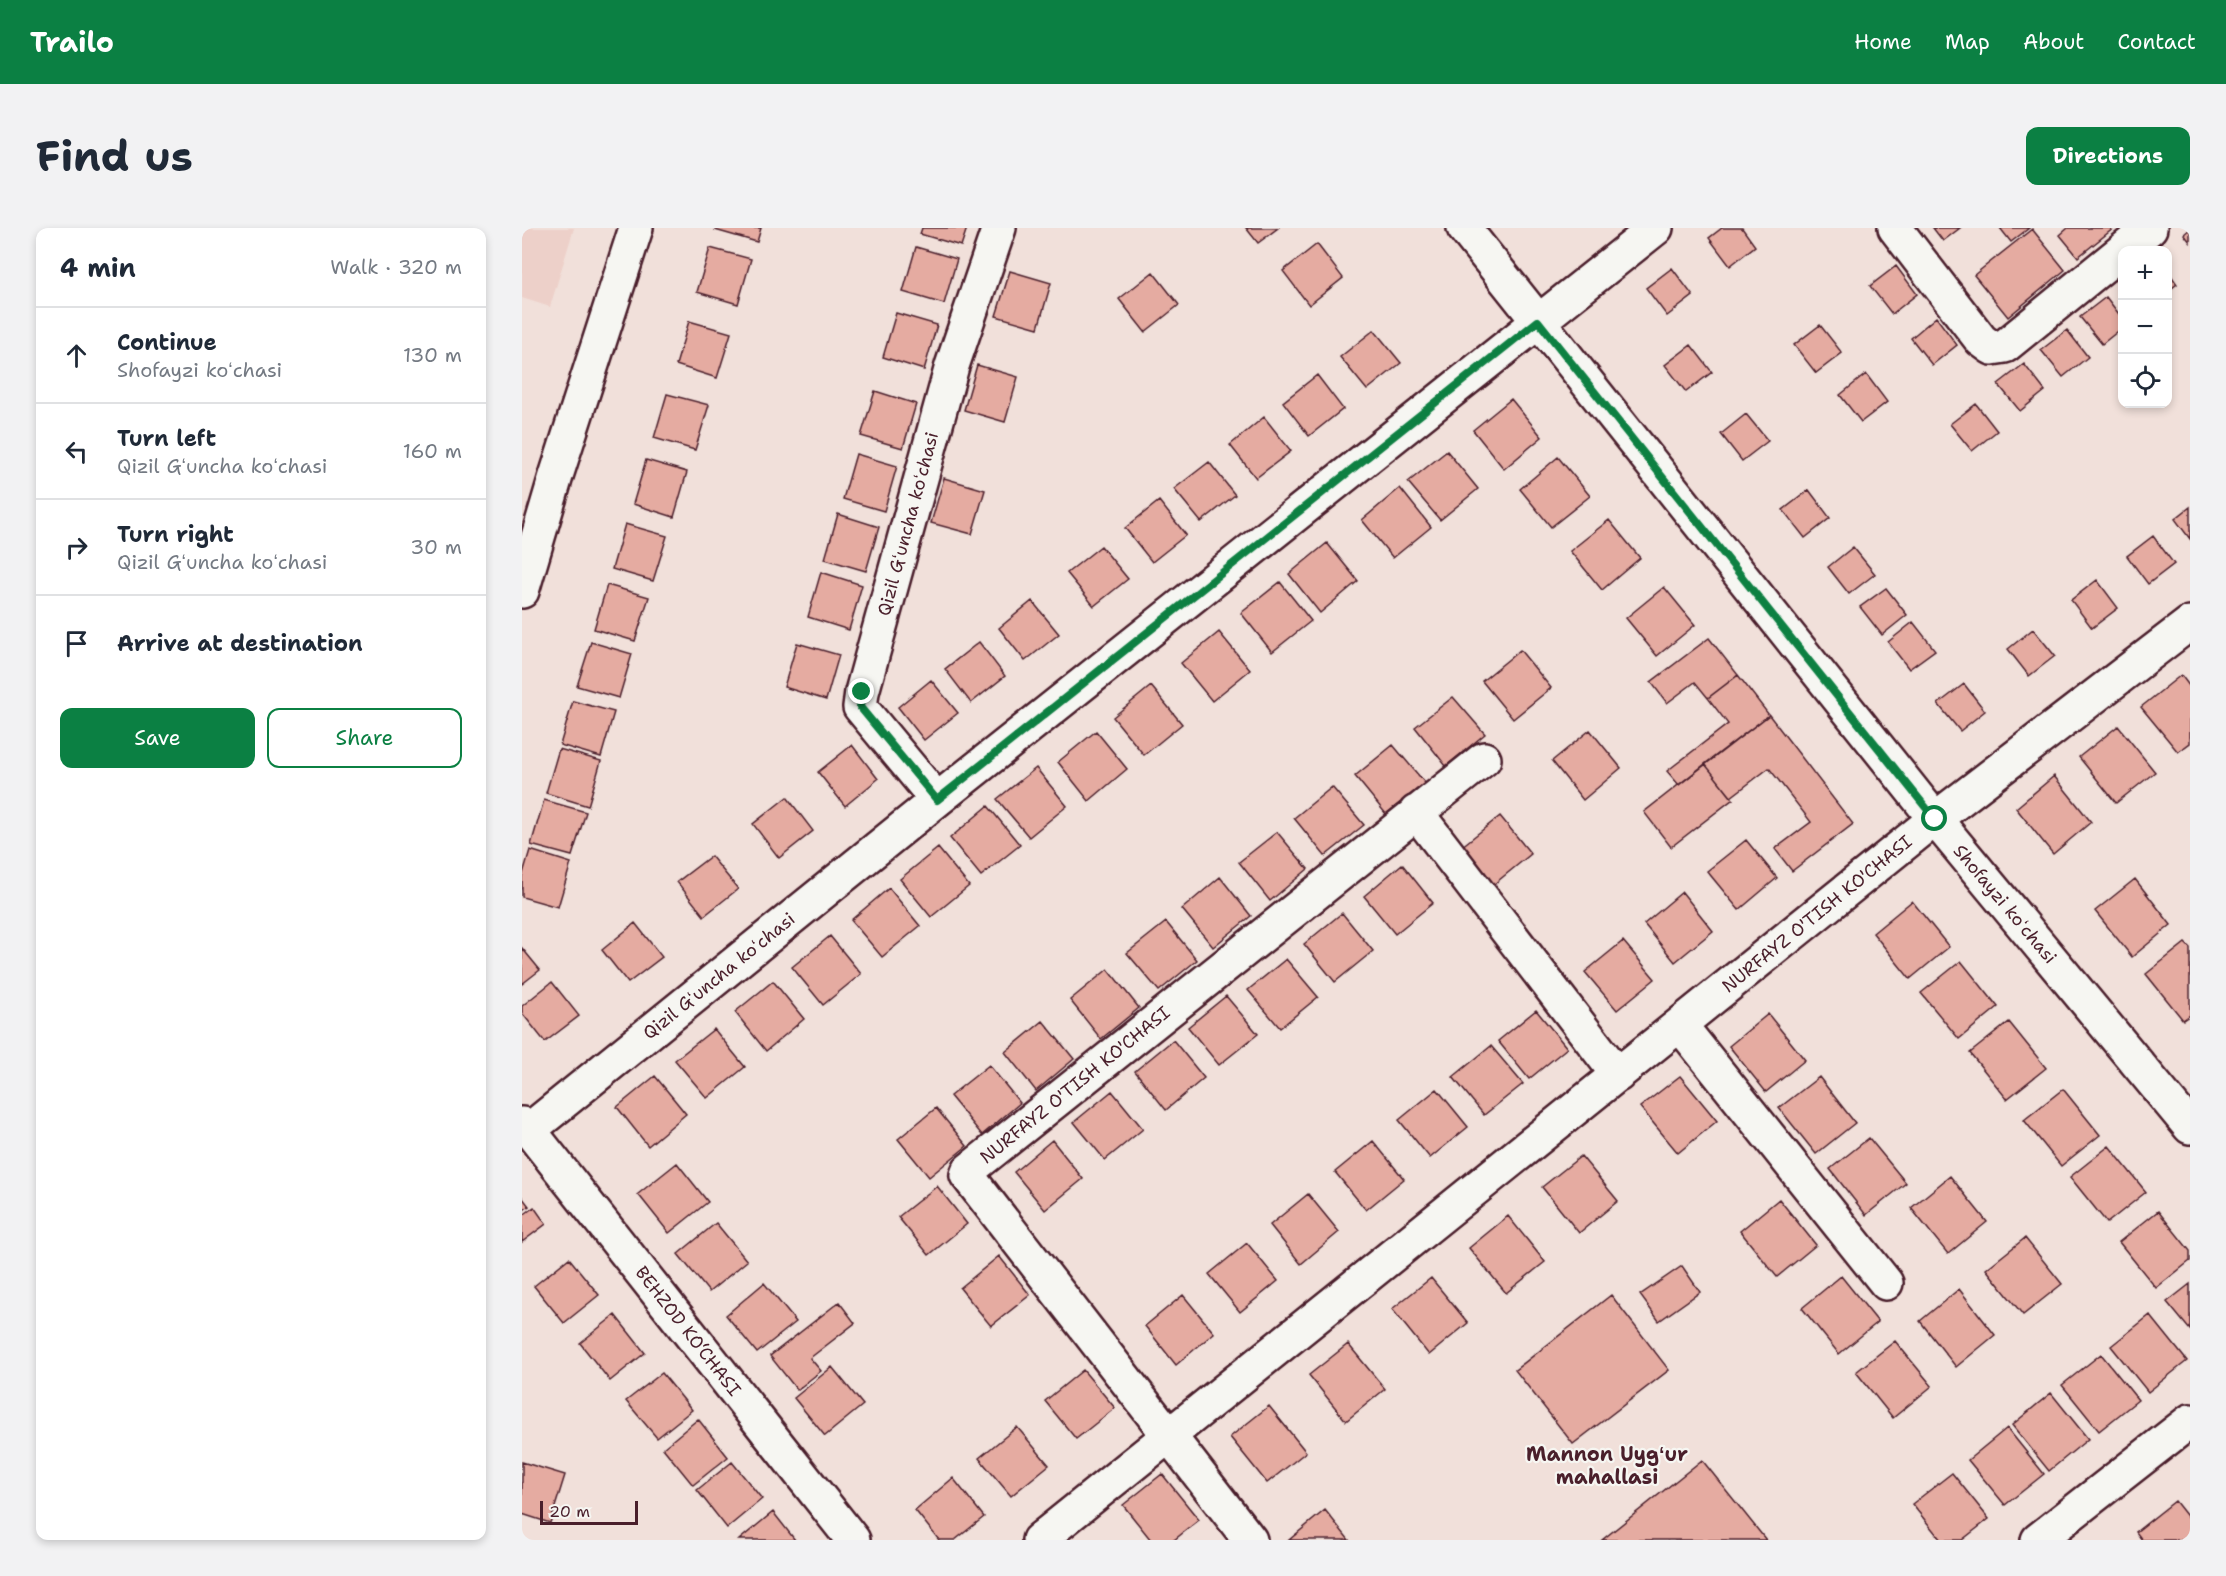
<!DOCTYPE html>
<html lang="en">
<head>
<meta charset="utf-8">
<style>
  :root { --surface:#fff; --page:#f2f2f3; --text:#1f2937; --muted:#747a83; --line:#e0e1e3; --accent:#0b8043 }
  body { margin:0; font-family:"Shantell Sans",sans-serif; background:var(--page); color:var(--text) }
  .controls { position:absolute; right:18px; top:18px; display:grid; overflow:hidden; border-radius:12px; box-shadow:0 3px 9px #0003 }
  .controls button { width:54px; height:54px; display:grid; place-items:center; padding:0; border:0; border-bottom:2px solid var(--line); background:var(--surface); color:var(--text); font:30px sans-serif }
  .scale { position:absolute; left:18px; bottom:15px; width:98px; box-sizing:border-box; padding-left:6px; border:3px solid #4a1f2b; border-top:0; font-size:16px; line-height:21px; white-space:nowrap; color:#4a1f2b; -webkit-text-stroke:4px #f6f6f2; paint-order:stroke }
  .stop { position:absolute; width:18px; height:18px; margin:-14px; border:4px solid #0b8043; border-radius:50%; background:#fff }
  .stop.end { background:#0b8043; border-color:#fff; box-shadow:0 2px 6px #0008 }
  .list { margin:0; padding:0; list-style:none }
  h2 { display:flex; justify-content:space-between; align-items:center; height:78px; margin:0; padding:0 24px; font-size:26px }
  h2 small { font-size:20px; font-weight:400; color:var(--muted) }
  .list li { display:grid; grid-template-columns:39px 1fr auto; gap:18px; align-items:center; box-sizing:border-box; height:96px; padding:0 24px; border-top:2px solid var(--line) }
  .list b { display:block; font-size:22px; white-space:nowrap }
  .list p { margin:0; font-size:20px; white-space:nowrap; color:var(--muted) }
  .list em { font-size:20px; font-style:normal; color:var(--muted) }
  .actions { display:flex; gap:12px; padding:18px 24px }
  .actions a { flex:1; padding:14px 0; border:2px solid var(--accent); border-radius:12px; text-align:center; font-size:21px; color:var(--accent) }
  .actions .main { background:var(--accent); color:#fff }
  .icon { flex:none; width:33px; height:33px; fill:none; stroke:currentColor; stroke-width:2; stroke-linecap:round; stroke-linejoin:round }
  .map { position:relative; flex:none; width:1668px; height:1312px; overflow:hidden; border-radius:12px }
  header { display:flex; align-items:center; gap:36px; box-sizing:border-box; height:84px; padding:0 30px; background:var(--accent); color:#fff }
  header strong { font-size:28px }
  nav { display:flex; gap:33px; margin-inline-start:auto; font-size:21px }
  .intro { display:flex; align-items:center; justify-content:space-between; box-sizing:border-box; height:144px; padding:0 36px }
  h1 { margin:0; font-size:42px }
  .button { padding:15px 27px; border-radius:12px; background:var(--accent); color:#fff; font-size:21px; font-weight:700 }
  main { display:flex; gap:36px; padding:0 36px }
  aside { flex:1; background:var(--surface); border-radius:12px; box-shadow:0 3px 9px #0003 }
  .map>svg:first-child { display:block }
  .built { fill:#edd0c9 }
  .building { fill:#e5aba1; stroke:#4a1f2b; stroke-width:1.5 }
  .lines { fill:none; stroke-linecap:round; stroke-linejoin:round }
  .minor-casing { stroke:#4a1f2b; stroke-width:38 }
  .minor { stroke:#f6f6f2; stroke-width:33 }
  .route { stroke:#0b8043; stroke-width:8 }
  .labels { text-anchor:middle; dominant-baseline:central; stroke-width:4.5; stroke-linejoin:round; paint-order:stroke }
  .street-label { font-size:18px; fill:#4a1f2b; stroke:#f6f6f2 }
  .neighbourhood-label { font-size:20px; font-weight:bold; fill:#4a1f2b; stroke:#f6f6f2 }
</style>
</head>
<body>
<header>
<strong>Trailo</strong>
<nav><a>Home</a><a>Map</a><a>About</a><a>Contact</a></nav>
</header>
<div class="intro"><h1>Find us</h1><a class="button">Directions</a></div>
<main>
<aside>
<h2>4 min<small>Walk · 320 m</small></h2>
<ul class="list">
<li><svg class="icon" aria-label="ahead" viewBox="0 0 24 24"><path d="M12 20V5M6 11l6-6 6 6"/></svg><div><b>Continue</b><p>Shofayzi koʻchasi</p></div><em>130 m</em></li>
<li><svg class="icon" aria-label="left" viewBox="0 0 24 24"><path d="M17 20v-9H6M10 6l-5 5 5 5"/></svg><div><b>Turn left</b><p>Qizil Gʻuncha koʻchasi</p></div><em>160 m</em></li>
<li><svg class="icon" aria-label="right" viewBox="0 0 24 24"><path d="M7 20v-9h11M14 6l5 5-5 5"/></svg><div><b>Turn right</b><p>Qizil Gʻuncha koʻchasi</p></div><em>30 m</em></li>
<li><svg class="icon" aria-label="arrive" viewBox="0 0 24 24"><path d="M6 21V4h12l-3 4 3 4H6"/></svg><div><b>Arrive at destination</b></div></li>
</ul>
<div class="actions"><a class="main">Save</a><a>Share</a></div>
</aside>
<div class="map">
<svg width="1668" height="1312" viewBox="0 0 1668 1312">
  <rect width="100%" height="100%" fill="#f1e0da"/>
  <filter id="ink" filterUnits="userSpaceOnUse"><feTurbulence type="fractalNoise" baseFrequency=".0167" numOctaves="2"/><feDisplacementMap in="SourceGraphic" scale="12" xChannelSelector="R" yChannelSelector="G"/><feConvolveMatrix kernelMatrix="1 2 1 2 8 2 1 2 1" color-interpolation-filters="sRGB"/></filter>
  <g filter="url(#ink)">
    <!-- built -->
    <path class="built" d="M0 0H52L28 79 0 70Z"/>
    <!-- building -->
    <path class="building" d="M194 0H239L235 14 193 2Z
      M400 0H445L439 18 398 6Z
      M724 0H756L736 15Z
      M1200 0H1220L1233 18 1208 38 1187 10Z
      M1411 0H1438L1421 13Z
      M1478 0H1507L1489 14Z
      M1546 0H1592L1556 29 1538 7Z
      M1510 1 1543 42 1486 89 1452 47Z
      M1668 1V14L1662 6Z
      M795 16 821 50 787 77 761 43Z
      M394 19 435 31 422 76 381 64Z
      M188 20 229 31 216 76 175 64Z
      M1374 38 1395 66 1370 86 1348 58Z
      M1150 40 1171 68 1145 88 1124 60Z
      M488 43 529 55 516 100 474 88Z
      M1646 43 1655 56 1646 63Z
      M631 44 657 77 623 104 597 71Z
      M1584 69 1600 90V100L1580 116 1558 89Z
      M374 85 415 97 402 142 361 129Z
      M1414 89 1435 117 1410 137 1389 110Z
      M167 93 209 105 195 150 154 137Z
      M1298 97 1320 125 1294 145 1272 117Z
      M852 102 879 135 845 162 818 129Z
      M1545 102 1566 129 1541 149 1519 122Z
      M1169 117 1190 144 1164 164 1143 137Z
      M1502 136 1523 163 1498 183 1476 156Z
      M455 137 496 149 483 194 442 182Z
      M1344 146 1365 174 1339 194 1318 167Z
      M795 147 821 181 787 208 761 174Z
      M353 163 394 176 381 220 339 208Z
      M145 166 187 177 173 222 132 210Z
      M989 171 1020 209 982 241 951 202Z
      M1454 176 1475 203 1450 223 1428 196Z
      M1224 186 1246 213 1220 233 1199 206Z
      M742 189 769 223 734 250 708 217Z
      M925 223 956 261 918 292 886 254Z
      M334 226 375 238 362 283 321 271Z
      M1036 229 1068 268 1029 299 998 261Z
      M124 232 165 244 152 289 111 276Z
      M687 234 713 267 679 294 652 261Z
      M422 250 463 262 450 306 409 295Z
      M878 260 909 299 871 330 840 292Z
      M1287 262 1308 290 1283 310 1261 282Z
      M637 273 664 307 630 334 603 300Z
      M1668 279V311L1653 291Z
      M316 286 357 299 344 343 303 331Z
      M1087 292 1118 330 1080 362 1048 323Z
      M103 296 145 308 131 353 90 341Z
      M1631 308 1652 336 1626 356 1605 328Z
      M805 315 836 353 798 385 767 346Z
      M579 318 606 351 572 378 545 345Z
      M1331 319 1353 346 1327 366 1306 339Z
      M299 344 340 357 327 402 286 389Z
      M1575 352 1596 380 1570 400 1549 372Z
      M758 354 789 393 750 424 719 385Z
      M85 357 127 369 113 413 72 401Z
      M1142 359 1173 397 1135 428 1104 390Z
      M1364 360 1385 387 1360 407 1338 379Z
      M510 373 537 406 503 433 477 400Z
      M1391 394 1413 422 1387 441 1366 414Z
      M1511 401 1533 428 1507 448 1486 421Z
      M697 404 728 442 690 473 659 435Z
      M1187 410 1216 447 1186 470 1173 454 1145 475 1129 454Z
      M69 414 110 426 97 470 55 458Z
      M457 414 483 448 449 475 423 441Z
      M275 415 317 427 304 472 262 459Z
      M998 422 1029 460 991 491 960 453Z
      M1216 447 1247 487 1157 557 1145 543 1206 496 1186 470Z
      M1659 447 1668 459V515L1656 524 1619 479Z
      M409 452 436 485 402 512 376 479Z
      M1442 456 1463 483 1438 503 1416 476Z
      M629 458 660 496 622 527 591 489Z
      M931 469 963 506 924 538 893 499Z
      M51 473 92 484 79 529 38 517Z
      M1247 487 1331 596 1270 643 1253 621 1289 594 1247 540 1209 569 1183 536Z
      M1596 498 1633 544 1594 575 1557 529Z
      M1068 502 1099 540 1061 572 1030 533Z
      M574 503 605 541 567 573 536 534Z
      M330 517 356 551 323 578 296 544Z
      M871 517 903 555 864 586 833 548Z
      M37 521 79 533 66 578 24 565Z
      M1183 536 1211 571 1149 619 1122 584Z
      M514 540 545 578 507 609 475 571Z
      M1532 548 1569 594 1531 626 1494 580Z
      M810 559 842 597 803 628 772 590Z
      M265 569 291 603 257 630 231 596Z
      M22 572 64 584 50 628 9 617Z
      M466 578 498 617 459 648 428 610Z
      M978 588 1009 626 971 657 939 619Z
      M755 604 786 641 748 673 717 634Z
      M1224 612 1255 650 1217 682 1185 643Z
      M416 620 447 658 409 689 378 651Z
      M8 622 49 635 36 679 0 669V649Z
      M189 628 216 661 182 688 155 654Z
      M880 636 911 675 873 706 842 668Z
      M698 649 729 688 691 719 660 681Z
      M1613 651 1649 697 1610 729 1573 683Z
      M367 660 398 698 360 729 329 692Z
      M1160 664 1191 703 1153 734 1122 696Z
      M1390 673 1427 719 1388 751 1351 705Z
      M820 685 851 723 813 754 782 716Z
      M644 694 675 732 637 763 605 725Z
      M113 695 140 729 106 755 80 722Z
      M308 708 339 746 301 777 270 739Z
      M1101 713 1133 751 1095 782 1063 744Z
      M1663 715 1668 720V787L1661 792 1624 746Z
      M0 720 18 742 0 756Z
      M764 731 796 769 758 800 726 762Z
      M1439 733 1476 779 1437 811 1399 765Z
      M586 741 617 780 579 811 548 772Z
      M251 753 282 791 244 823 213 784Z
      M30 754 57 788 23 814 0 785V778Z
      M704 768 736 806 697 837 666 799Z
      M1014 782 1045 820 1007 851 976 813Z
      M1246 786 1283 832 1244 864 1207 818Z
      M521 793 552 831 514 863 483 824Z
      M1487 794 1524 840 1485 871 1448 825Z
      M192 801 223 839 185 870 153 832Z
      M651 812 682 850 644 882 613 843Z
      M969 818 1001 856 962 887 931 849Z
      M467 837 498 875 460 907 428 868Z
      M133 848 164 886 126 918 95 879Z
      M1158 848 1195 893 1156 925 1118 879Z
      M1297 849 1333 895 1294 926 1257 880Z
      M915 861 946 899 908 930 877 892Z
      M1541 861 1578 907 1539 938 1502 892Z
      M590 863 621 901 583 932 552 894Z
      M414 880 445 918 407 949 376 911Z
      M1347 910 1384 955 1344 987 1308 941Z
      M530 912 561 951 523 982 492 944Z
      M851 913 882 951 844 982 813 944Z
      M1587 918 1624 964 1585 995 1548 949Z
      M1059 928 1096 973 1057 1005 1020 959Z
      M155 935 186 974 147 1005 116 966Z
      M1428 948 1465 994 1426 1026 1389 980Z
      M415 958 445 996 407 1027 376 989Z
      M786 966 817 1004 779 1036 748 997Z
      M0 969 7 978 0 983Z
      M1257 971 1294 1017 1255 1049 1218 1003Z
      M12 979 24 996 0 1014V988Z
      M1636 983 1668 1023V1033L1634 1060 1597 1014Z
      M986 988 1023 1034 984 1065 947 1020Z
      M194 995 225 1033 187 1064 156 1026Z
      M1503 1010 1540 1056 1501 1087 1464 1041Z
      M725 1015 756 1053 718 1084 687 1046Z
      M477 1028 508 1067 469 1098 438 1060Z
      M47 1030 77 1067 42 1095 12 1058Z
      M1160 1038 1178 1064 1137 1093 1118 1067Z
      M1319 1048 1356 1094 1317 1126 1280 1080Z
      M909 1050 946 1095 907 1127 870 1081Z
      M242 1055 274 1094 235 1125 204 1087Z
      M1668 1056V1102L1645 1074Z
      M1437 1061 1473 1107 1434 1139 1398 1093Z
      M661 1067 692 1105 654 1137 623 1098Z
      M1089 1067 1147 1142 1051 1216 993 1142Z
      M317 1074 333 1095 288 1130 299 1143 275 1162 248 1128Z
      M93 1087 123 1125 88 1153 58 1115Z
      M1628 1087 1665 1133 1626 1164 1589 1118Z
      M1373 1113 1410 1158 1371 1190 1334 1144Z
      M826 1116 863 1161 824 1193 787 1147Z
      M1579 1126 1616 1172 1577 1203 1540 1157Z
      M310 1139 341 1177 303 1208 272 1170Z
      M561 1142 593 1180 554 1211 523 1173Z
      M140 1145 170 1182 135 1210 104 1173Z
      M1529 1165 1566 1211 1527 1243 1490 1197Z
      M747 1178 784 1224 745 1255 708 1209Z
      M176 1191 206 1229 171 1257 141 1220Z
      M495 1199 527 1237 489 1268 457 1230Z
      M1485 1200 1522 1246 1483 1277 1446 1232Z
      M1180 1232 1244 1312H1080Z
      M0 1234 43 1247 28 1295 0 1286Z
      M210 1234 240 1271 205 1300 175 1262Z
      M1430 1245 1467 1291 1440 1312H1419L1390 1276Z
      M640 1246 677 1292 652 1312H629L601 1277Z
      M431 1250 462 1289 433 1312H417L393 1282Z
      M1653 1273 1668 1292V1312H1620L1614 1304Z
      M803 1282 827 1312H767Z
      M251 1284 273 1312H217Z"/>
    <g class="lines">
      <defs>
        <path id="minor" d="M942 0 1413 591 1668 899
          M1373 0 1459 112 1470 120 1483 118 1628 0
          M0 363 34 248 114 0
          M415 572 338 479 340 464 430 138 477 0
          M894 584 1096 847
          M1158 797 1364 1055
          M0 896 7 902 331 1312
          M7 902 415 572 1134 0
          M517 1312 1413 591 1668 395
          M728 1312 445 947 447 942 962 531
          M1516 1312 1668 1193"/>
      </defs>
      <!-- minor casing -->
      <use href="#minor" class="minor-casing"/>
      <!-- minor -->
      <use href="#minor" class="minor"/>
    </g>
  </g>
  <g class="lines" filter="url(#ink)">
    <!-- route -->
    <path class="route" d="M340 464 338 479 415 572 1016 93 1413 591"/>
  </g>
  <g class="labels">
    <!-- street labels -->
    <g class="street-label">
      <text transform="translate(386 296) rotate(-75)">Qizil Gʻuncha koʻchasi</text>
      <text transform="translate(1483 676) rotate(50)">Shofayzi koʻchasi</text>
      <text transform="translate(1295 686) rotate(-39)">NURFAYZ O'TISH KO'CHASI</text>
      <text transform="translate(197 748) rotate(-39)">Qizil Gʻuncha koʻchasi</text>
      <text transform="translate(553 857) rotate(-39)">NURFAYZ O'TISH KO'CHASI</text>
      <text transform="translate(166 1103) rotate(52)">BEHZOD KO‘CHASI</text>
    </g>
    <!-- neighbourhood labels -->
    <g class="neighbourhood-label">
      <text x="1085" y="1226">Mannon Uygʻur<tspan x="1085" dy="23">mahallasi</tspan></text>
    </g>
  </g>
</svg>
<div class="controls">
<button>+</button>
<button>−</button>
<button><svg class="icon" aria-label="locate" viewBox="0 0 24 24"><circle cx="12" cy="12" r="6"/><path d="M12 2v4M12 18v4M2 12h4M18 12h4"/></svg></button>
</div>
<div class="scale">20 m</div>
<div class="stop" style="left:1413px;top:591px"></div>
<div class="stop end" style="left:340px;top:464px"></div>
</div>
</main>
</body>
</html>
